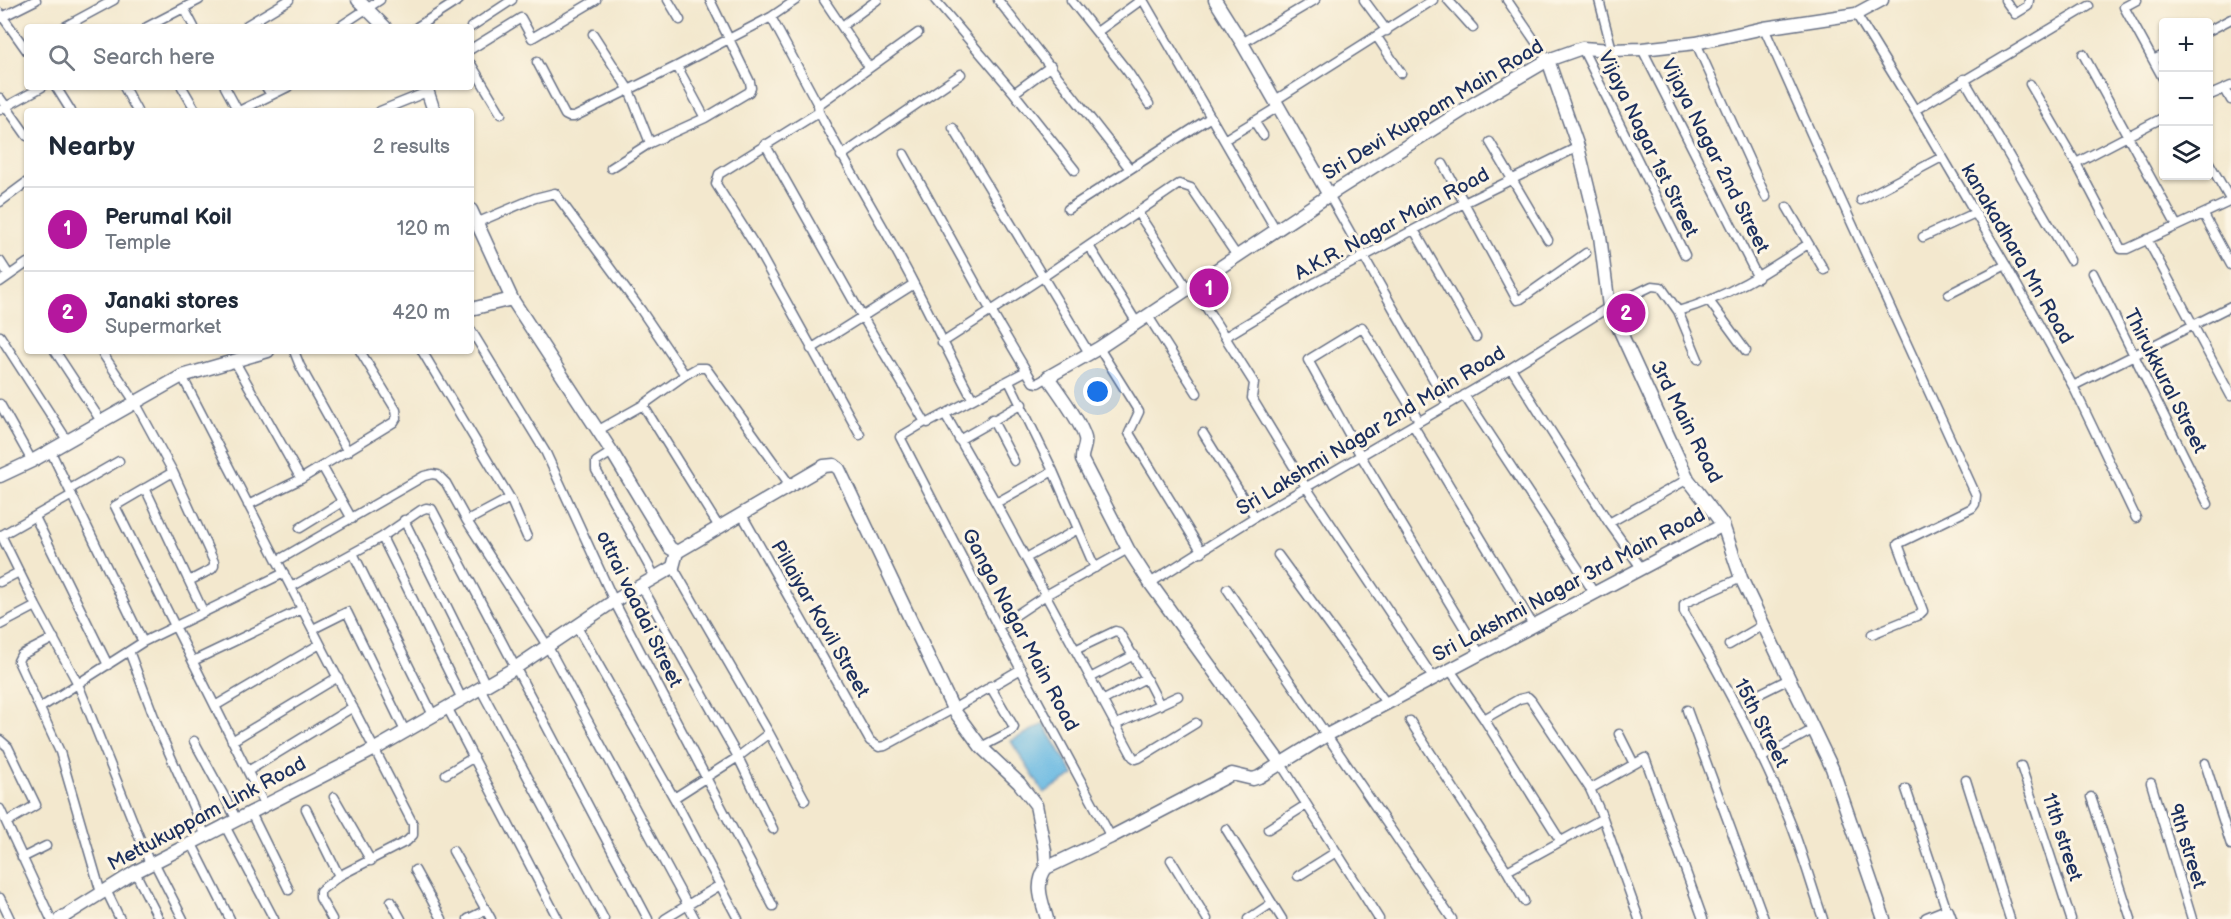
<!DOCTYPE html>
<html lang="en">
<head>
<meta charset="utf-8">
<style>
  :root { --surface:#fff; --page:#f2f2f3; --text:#1f2937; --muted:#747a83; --line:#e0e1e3; --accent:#b5179e }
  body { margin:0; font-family:"Balsamiq Sans",sans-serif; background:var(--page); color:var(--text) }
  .controls { position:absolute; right:18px; top:18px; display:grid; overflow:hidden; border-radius:6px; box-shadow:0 2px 4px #0004 }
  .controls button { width:54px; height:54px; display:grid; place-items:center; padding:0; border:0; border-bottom:2px solid var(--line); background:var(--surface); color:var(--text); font:30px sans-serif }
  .you { position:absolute; left:1098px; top:392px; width:21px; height:21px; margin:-15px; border:4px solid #fff; border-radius:50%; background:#1a73e8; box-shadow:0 0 0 9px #1a73e833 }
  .badge { display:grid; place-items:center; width:39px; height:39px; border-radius:50%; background:var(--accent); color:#fff; font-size:20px; font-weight:700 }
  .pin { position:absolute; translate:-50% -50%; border:3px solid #fff; box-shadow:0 2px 6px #0006 }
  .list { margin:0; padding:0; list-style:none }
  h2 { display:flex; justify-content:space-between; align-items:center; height:78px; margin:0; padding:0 24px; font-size:26px }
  h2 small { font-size:20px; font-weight:400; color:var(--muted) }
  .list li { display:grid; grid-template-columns:39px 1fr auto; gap:18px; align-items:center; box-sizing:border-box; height:84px; padding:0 24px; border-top:2px solid var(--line) }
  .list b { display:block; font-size:22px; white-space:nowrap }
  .list p { margin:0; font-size:20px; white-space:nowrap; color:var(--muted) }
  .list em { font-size:20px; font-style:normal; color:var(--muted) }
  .icon { flex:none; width:33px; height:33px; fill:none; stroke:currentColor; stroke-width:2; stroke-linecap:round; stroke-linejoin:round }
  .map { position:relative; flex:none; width:2231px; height:919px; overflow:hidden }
  .search { position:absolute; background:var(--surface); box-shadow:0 2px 4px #0004; left:24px; top:24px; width:450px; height:66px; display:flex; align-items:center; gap:15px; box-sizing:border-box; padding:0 21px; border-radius:6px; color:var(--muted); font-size:22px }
  .panel { position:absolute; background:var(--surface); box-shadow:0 2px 4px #0004; left:24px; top:108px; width:450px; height:246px; border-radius:6px }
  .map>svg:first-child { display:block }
  .water { fill:#66b8e2; stroke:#4074a0; stroke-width:1.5 }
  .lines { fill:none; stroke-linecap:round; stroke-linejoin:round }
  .street-casing { stroke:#677085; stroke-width:11 }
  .secondary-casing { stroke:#677085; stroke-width:15 }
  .street { stroke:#fff; stroke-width:8 }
  .secondary { stroke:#fff; stroke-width:12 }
  .labels { text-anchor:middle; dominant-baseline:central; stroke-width:6; stroke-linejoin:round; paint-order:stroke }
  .street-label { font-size:20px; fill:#1b2f5e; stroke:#fcf5e5 }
</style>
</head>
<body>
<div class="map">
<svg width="2231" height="919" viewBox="0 0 2231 919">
  <rect width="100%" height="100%" fill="#fcf5e5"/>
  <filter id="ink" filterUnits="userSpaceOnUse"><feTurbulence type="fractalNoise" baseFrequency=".0167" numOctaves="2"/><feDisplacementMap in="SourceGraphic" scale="12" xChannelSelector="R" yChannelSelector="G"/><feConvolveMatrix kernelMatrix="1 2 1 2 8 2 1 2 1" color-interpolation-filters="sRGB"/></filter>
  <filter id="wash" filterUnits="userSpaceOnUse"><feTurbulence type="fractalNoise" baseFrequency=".008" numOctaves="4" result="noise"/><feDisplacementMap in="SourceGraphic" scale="24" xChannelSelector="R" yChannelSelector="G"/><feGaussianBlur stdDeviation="1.35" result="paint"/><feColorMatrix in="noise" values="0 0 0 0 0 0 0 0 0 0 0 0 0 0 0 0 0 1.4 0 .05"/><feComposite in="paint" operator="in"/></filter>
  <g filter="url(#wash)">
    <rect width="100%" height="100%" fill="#f3e8ce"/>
    <!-- water -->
    <path class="water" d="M1044 724 1074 775 1044 793 1011 741Z"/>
  </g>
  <g filter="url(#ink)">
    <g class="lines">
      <defs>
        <path id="street" d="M668 0 680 20
          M824 0 869 67
          M935 0 1014 93 1075 170
          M998 0 1130 169
          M1071 0 1128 72 1149 104
          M1143 0 1276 230
          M1364 0 1387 31
          M1448 0 1473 28
          M1507 0 1548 60
          M1599 0 1612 50
          M2005 0 2015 14 2028 6 2029 0
          M2137 0 2124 7 2164 80
          M184 8 194 27
          M0 13 27 51
          M1856 14 1915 110 2004 262 2073 386 2136 518
          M771 17 818 105
          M0 18 36 0
          M247 25 289 0
          M842 26 877 0
          M64 27 114 0
          M147 27 199 0
          M339 27 380 0
          M417 27 459 0
          M471 27 512 0
          M1764 28 1826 167 1976 495 1975 504 1972 508 1898 544 1923 611 1919 615 1872 634
          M2208 31 2231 19
          M1097 32 1141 0
          M918 33 818 105 819 112C849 171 884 226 914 284 934 322 952 361 972 398
          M593 34 629 90 650 143
          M1377 37 1401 73
          M1242 43 1315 0
          M1696 43 1766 197
          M1582 48 1685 255
          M471 49 521 18 532 38 596 0
          M1642 49 1758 278
          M2083 54 2177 226
          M2153 60 2164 55
          M537 62 565 115 569 117H574L677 66 771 17 796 0
          M471 64 501 114
          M677 66 705 118
          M1964 79 2070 260
          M2030 84 2076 163 2121 249H2127L2231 201
          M56 87 71 111
          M124 87 137 111
          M182 87 196 111
          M225 87 238 111
          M266 87 271 95
          M2225 89 2231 100
          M1014 93 1051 66
          M2208 96 2231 86
          M0 98 27 136
          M1274 101 1433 0
          M0 110 42 87
          M1915 110 2089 6
          M239 111 288 87
          M380 111 427 92
          M819 112 719 174 716 184 756 247 860 435
          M1254 121 1263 135
          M953 128 1089 353
          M1224 140 1278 107
          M1490 142 1548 240
          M765 144 862 316 925 422
          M904 154 991 311 1033 382 1038 383 1048 377
          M841 156 961 74
          M2208 161 2231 201
          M2076 163 2164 117
          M1443 164 1517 300 1521 299 1586 253
          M611 168 650 143 705 118 749 92 751 88 750 82 710 0
          M1329 195 1448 405
          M1861 200 1942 157
          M0 202 27 182
          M1787 207 1824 270
          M1068 209 1211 117
          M1138 213 1187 288
          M2204 215 2231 265
          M476 223 535 198 555 193 641 310 685 375
          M1414 230 1476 337
          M1923 237 1975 213
          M2147 239 2231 396
          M1089 246 1137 323
          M0 261 9 275
          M2093 273 2208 504
          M0 282 27 263
          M1192 285 1254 383 1252 398 1306 487 1434 679
          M1949 294 2006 265
          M1710 302 1746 351
          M1678 311C1728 297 1766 272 1808 244
          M1148 316 1197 393
          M471 330 546 453 614 601 773 906
          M0 336 67 440
          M1225 337 1316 282 1464 203 1578 147
          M942 343 1043 277 1179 184 1191 188 1237 256
          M1099 348 1139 412 1129 433 1202 552
          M811 349 914 284
          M55 351 101 421
          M101 351 135 402 173 472 214 562V566L212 569 189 581
          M294 351 300 366 348 452
          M422 351 510 498 527 537
          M234 360 301 479
          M1511 368 1609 523 1642 569
          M1026 371 928 423 925 422 900 437 998 627 1111 837
          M182 376 413 824V835L407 841 339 876 320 891V898L332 919
          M1009 381 1053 471 1095 568
          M2073 386 2231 306
          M1464 395 1595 594
          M0 404 32 461
          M643 405 719 527
          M945 414 996 503 1133 757 1136 759 1139 758 1196 723
          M992 419 1014 461
          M1419 421 1362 327 1308 360 1361 456 1480 654
          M1413 425 1533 625
          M597 431 643 405 685 375 697 368H706L790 485
          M1203 433 1255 517
          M959 440 1022 404
          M50 450 143 642
          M612 452 596 462V470L655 577
          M322 466 352 519
          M173 472 115 506 264 804
          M145 488 203 611
          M70 489 119 461
          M996 503 1053 471
          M248 505 301 479 394 422 397 417 396 410 360 351
          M741 513 870 741 879 747 885 746 953 709 1021 669
          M35 517 108 665
          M404 520 486 685
          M467 521 510 498
          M1609 523 1688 479
          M300 528 342 502
          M1 535 36 606 78 684 150 864
          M0 536 72 495
          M382 537 462 699
          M353 553 433 715
          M1278 555 1387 704
          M1026 558 1078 529
          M277 561 424 476 432 474 438 475 446 483 467 521 548 647 695 919
          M673 567 769 733 805 800
          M1741 578 1689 601 1684 604V612C1723 680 1762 751 1791 824 1803 855 1812 887 1823 919
          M0 582 19 572
          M1150 583 1255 517 1511 368 1609 307 1652 286 1661 287 1678 311 1698 359
          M641 585 738 757 773 829
          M291 587 382 537 421 510 426 508 432 509 648 919
          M1227 589 1452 919
          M0 625 36 606
          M577 627 674 798 738 919
          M998 627 1046 595 1128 549
          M313 629 347 612 405 731
          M54 638 21 655 18 661 60 752 101 893
          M1729 645 1763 625
          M1075 650 1115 631 1119 632 1146 678 1102 701
          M129 651 159 730 205 834
          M193 661 302 609
          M1450 670 1484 719 1519 699 1528 697 1531 700 1590 789 1603 818 1639 919
          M1090 678 1134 655
          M1146 678 1160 705
          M480 688 604 919
          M1757 695 1789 679
          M215 706 320 644
          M447 707 558 919
          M40 708 143 642 284 573
          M1687 710 1764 919
          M1484 719 1560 840
          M1410 721 1507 871 1603 818
          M1115 725 1178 696
          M1619 734 1634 764
          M0 740 8 747 36 805 7 822
          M194 741 236 818
          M232 741 338 677
          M981 747 1012 731 1014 727 990 686
          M1761 758 1814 729
          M2205 763 2231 845
          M1281 764 1379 919
          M2021 766 2071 919
          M248 771 353 707
          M446 774 474 757
          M1966 780 2010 919
          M2151 783 2192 919
          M1590 789 1645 758 1703 919
          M1906 789 1947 911
          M334 797 371 861
          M2091 797 2131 919
          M674 798 738 757 769 733
          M0 809 51 919
          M306 809 339 876
          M250 811 289 890
          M224 824 274 919
          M1226 829 1282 919
          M1268 829 1306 805
          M191 842 230 919
          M453 851 491 919
          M22 858 46 846
          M1171 860 1207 919
          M154 862 183 919
          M415 870 442 919
          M1507 871 1524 901
          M135 872 159 919
          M1298 876 1336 852
          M106 890 120 919
          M0 898 10 919
          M391 901 401 919
          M468 919 486 910
          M665 919 720 885
          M1248 919 1272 903"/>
        <path id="secondary" d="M358 0 385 27
          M1215 0 1242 43 1329 195
          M1548 60 1578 147 1600 236 1609 307 1688 479 1723 525 1741 578 1832 768 1884 919
          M426 87 434 111
          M471 210 512 299 612 452 670 548 677 552
          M471 309 512 299
          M0 476 32 461 182 376 268 351
          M677 552 824 466 834 465 839 469 953 709 981 747 1019 783 1036 805 1045 851 1046 868
          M1281 764 1150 583 1128 549 1082 460C1081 452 1087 446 1085 438 1081 422 1058 392 1048 377L1099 348 1329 195 1473 104 1548 60 1582 48 1612 50 1642 49 1696 43 1764 28 1856 14 1882 0
          M60 919 135 872 375 749 462 699 515 668 614 601 673 567 677 552
          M1047 919C1042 901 1034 885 1046 868L1111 837 1232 774 1253 779 1259 777 1327 735 1723 525
          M1927 919 1947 911 1950 919"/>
      </defs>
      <!-- street casing -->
      <use href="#street" class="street-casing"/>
      <!-- secondary casing -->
      <use href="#secondary" class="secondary-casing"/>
      <!-- street -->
      <use href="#street" class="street"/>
      <!-- secondary -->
      <use href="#secondary" class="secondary"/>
    </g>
  </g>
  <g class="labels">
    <!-- street labels -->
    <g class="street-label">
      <text transform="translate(1433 110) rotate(-31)">Sri Devi Kuppam Main Road</text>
      <text transform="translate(1648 144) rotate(64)">Vijaya Nagar 1st Street</text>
      <text transform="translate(1715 156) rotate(63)">Vijaya Nagar 2nd Street</text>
      <text transform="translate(1392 224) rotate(-28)">A.K.R. Nagar Main Road</text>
      <text transform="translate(2017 254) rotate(60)">kanakadhara Mn Road</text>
      <text transform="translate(2165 381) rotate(63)">Thirukkural Street</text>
      <text transform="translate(1686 422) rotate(63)">3rd Main Road</text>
      <text transform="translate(1371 431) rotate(-31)">Sri Lakshmi Nagar 2nd Main Road</text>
      <text transform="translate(1569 585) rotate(-28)">Sri Lakshmi Nagar 3rd Main Road</text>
      <text transform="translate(639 609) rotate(64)">ottrai vaadai Street</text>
      <text transform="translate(820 619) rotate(60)">Pillaiyar Kovil Street</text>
      <text transform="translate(1020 630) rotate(62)">Ganga Nagar Main Road</text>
      <text transform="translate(1761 723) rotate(63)">15th Street</text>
      <text transform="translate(207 814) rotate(-28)">Mettukuppam Link Road</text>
      <text transform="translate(2062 837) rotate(72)">11th street</text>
      <text transform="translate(2187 846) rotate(73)">9th street</text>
    </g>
  </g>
</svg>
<div class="controls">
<button>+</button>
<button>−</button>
<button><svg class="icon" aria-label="layers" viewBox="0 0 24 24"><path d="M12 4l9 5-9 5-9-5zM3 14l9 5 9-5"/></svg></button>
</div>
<div class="you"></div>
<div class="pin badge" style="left:1209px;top:288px">1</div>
<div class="pin badge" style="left:1626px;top:313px">2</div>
<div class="search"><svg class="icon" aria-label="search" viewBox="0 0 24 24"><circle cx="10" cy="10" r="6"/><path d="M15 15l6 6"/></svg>Search here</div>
<section class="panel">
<h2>Nearby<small>2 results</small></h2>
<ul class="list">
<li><span class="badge">1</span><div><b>Perumal Koil</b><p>Temple</p></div><em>120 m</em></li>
<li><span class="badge">2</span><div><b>Janaki stores</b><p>Supermarket</p></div><em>420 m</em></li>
</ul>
</section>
</div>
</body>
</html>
